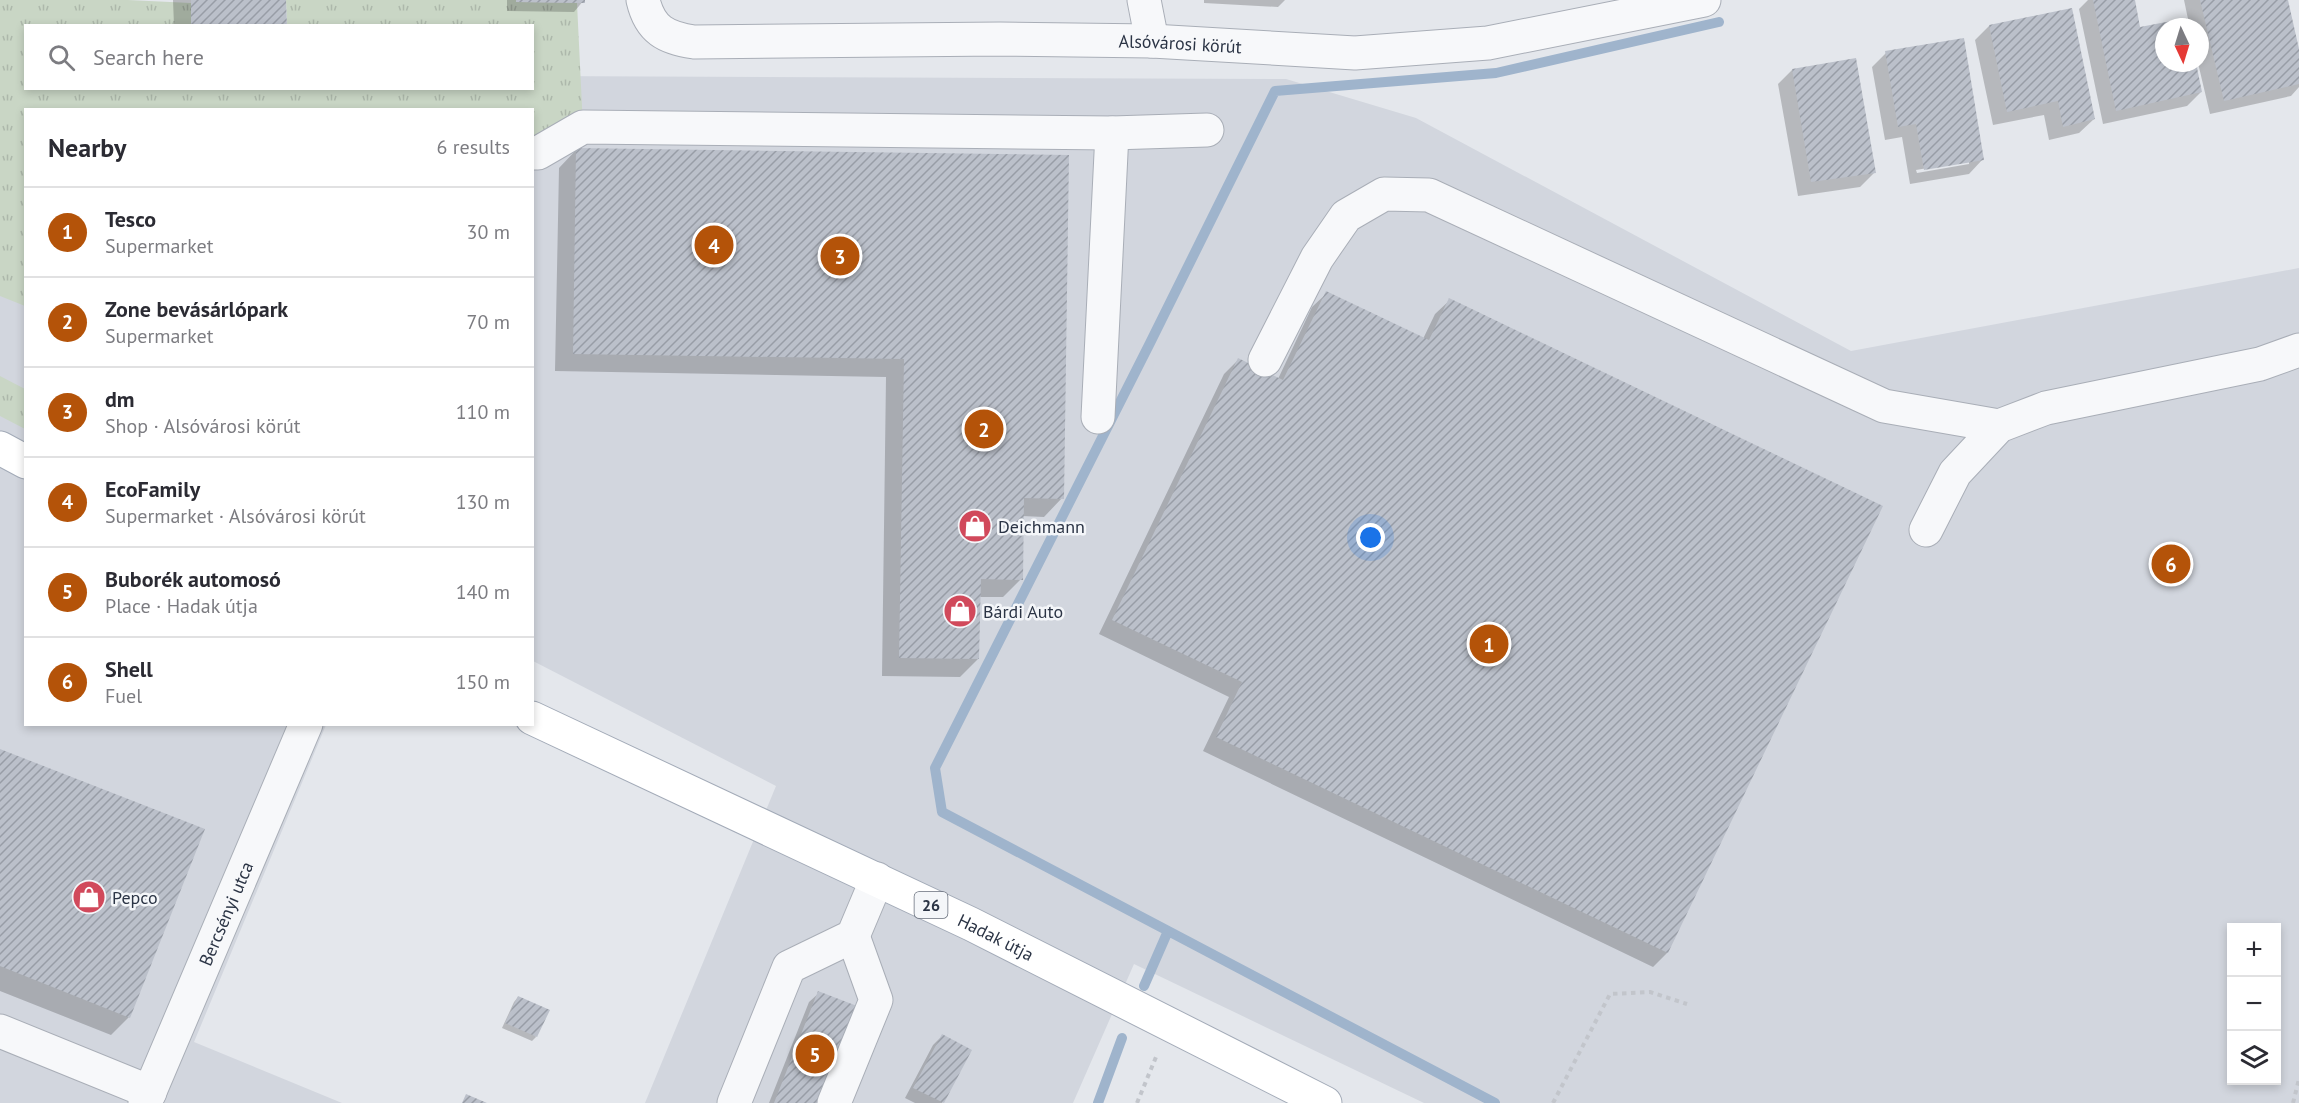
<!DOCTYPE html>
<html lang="en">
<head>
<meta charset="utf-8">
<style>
  :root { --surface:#fff; --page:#f2f2f3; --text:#2b2b33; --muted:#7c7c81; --line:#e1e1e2; --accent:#b45309 }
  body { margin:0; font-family:"PT Sans",sans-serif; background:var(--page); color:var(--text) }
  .controls { position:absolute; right:18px; bottom:18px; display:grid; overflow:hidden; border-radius:0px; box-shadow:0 3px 9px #0003 }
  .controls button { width:54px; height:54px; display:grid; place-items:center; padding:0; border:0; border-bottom:2px solid var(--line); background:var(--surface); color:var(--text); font:30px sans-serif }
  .compass { position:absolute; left:2155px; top:18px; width:54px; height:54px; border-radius:50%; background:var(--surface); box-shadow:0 3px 9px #0003; rotate:176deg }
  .you { position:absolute; left:1371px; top:538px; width:21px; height:21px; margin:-15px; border:4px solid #fff; border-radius:50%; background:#1a73e8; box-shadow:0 0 0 9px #1a73e833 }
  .badge { display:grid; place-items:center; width:39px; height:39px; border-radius:50%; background:var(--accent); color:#fff; font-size:20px; font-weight:700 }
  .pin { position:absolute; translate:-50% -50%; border:3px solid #fff; box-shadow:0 2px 6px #0006 }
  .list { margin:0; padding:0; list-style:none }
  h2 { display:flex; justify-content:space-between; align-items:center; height:78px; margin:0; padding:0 24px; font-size:26px }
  h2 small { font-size:20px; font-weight:400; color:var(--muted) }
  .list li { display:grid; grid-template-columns:39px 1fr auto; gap:18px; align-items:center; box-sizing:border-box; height:90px; padding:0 24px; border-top:2px solid var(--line) }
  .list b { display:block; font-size:22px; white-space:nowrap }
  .list p { margin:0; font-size:20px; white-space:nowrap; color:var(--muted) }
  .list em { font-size:20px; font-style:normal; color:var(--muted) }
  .icon { flex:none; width:33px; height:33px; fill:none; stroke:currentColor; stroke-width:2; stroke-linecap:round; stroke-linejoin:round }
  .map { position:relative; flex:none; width:2299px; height:1103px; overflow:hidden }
  .search { position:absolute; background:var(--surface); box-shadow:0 3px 9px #0003; left:24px; top:24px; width:510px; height:66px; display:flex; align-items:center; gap:15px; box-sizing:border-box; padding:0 21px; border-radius:0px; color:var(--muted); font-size:22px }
  .panel { position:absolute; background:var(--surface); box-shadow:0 3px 9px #0003; left:24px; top:108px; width:510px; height:618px; border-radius:0px }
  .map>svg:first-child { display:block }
  .built { fill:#d2d6de; fill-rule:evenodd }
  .grass { fill:url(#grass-tufts) }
  .shadow { fill:#0003; fill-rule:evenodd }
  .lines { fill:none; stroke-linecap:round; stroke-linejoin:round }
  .stream { stroke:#9fb4cc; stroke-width:10 }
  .building { fill:url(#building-hatch) }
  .minor-casing { stroke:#a9aeb7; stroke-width:35 }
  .major-casing { stroke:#a3abb8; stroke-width:35 }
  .path { stroke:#c2c5cb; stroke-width:4; stroke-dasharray:4.5 4.5; stroke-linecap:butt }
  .minor { stroke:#f7f8fa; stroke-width:33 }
  .major { stroke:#fff; stroke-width:33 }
  .labels { text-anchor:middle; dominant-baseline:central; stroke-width:5; stroke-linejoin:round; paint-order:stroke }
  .shield { fill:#f4f6f9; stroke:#676e7b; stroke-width:1.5 }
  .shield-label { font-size:16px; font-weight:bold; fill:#2b3445 }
  .street-label { font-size:18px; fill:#2b3445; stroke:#f4f6f9 }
  .poi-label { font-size:18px; fill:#2b3445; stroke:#f4f6f9; text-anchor:start }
</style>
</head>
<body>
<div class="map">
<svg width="2299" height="1103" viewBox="0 0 2299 1103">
  <defs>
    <pattern id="grass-tufts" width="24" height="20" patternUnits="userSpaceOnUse" patternTransform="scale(1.5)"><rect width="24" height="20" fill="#c9d6c5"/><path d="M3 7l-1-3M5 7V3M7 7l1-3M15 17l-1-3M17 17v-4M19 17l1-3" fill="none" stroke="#adb8ab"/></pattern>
    <pattern id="building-hatch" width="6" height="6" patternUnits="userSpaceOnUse" patternTransform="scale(1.5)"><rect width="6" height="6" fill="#bbc0ca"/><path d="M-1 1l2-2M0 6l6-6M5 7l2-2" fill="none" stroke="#989da6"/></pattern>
  </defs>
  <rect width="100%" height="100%" fill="#e4e7ec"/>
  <!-- built -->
  <path class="built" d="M533 76 1286 79 1416 118 1851 351 2299 268V1103H1424L1134 964 1073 1103H645L776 786 533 661 532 110H26V724L326 725 194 1042 342 1103H0V112L26 88H532ZM2232 928H2276V1080H2232Z"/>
  <!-- grass -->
  <path class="grass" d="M0 0H128L191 3V25L26 26V88H532V26L287 25 286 0H516L517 2 577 3 583 127 533 142 532 110H26L25 306 0 296Z
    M0 376 25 389V429L0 416Z"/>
  <!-- shadow -->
  <path class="shadow" d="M173 0H285V26H174Z
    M507 0H584L574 12 507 11Z
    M1204 0H1285L1278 7 1204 3Z
    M2088 0H2133L2139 29 2188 19 2184 0H2286L2299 56V87L2291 96 2210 114 2198 63H2200V27H2164V63H2195L2201 92 2187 106 2103 124 2079 9Z
    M1989 26 2094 119 2079 133 2049 140 2044 115 1993 125 1975 40Z
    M1886 53 1983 159 1969 174 1910 184 1902 137 1885 140 1872 67ZM1969 161V164L1917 173 1916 170Z
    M1792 70 1874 173 1860 187 1798 196 1778 84Z
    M577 149 1068 157 1062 498 1044 517 1022 516 1021 579 1003 597H979L978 659 960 677 882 676 886 377 555 371 559 168Z
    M1327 293 1423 339 1435 314 1450 300 1881 506 1667 953 1653 967 1203 751 1229 697 1099 634 1224 374 1238 360 1278 379 1312 307Z
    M0 751 129 1017 111 1035 0 991Z
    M819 993 817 1103H769L809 1002Z
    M518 997 536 1037 532 1041 502 1028 514 1002Z
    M942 1036 970 1050 942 1103H915L905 1098 933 1045Z"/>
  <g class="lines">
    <!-- stream -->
    <path class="stream" d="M1144 986 1168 931
      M1098 1103 1122 1038
      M1495 1103 942 812 935 768 1150 343 1275 91 1496 73 1719 22"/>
  </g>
  <!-- building -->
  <path class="building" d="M191 0H286L287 26H191Z
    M516 0H585V3L516 2Z
    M2093 0H2135L2140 27 2187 18 2189 27H2164V63H2196L2202 92 2116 111Z
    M2200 0H2288L2299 49V84L2224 101Z
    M2072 8 2095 119 2063 127 2058 101 2007 112 1989 25Z
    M1964 38 1984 160 1924 170 1916 124 1898 127 1885 51Z
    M1856 58 1876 173 1811 182 1792 69Z
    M576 148 1069 155 1064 499 1024 498 1023 580 981 579 979 659 899 658 904 359 573 354Z
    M1326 291 1429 340 1449 298 1883 506 1668 953 1216 737 1242 682 1112 620 1238 358 1283 380Z
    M0 749 205 829 130 1018 0 966Z
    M818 991 857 1006 818 1103H774Z
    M518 996 550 1010 537 1037 505 1023Z
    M942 1034 972 1050 944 1103 913 1088Z
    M466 1094 487 1103H462Z"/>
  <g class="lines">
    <defs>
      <g id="minor">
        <path id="s1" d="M643 0C650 30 666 38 694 42L1000 39 1152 41 1355 53 1488 43 1704 0"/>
        <path d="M1144 0 1152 41"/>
        <path d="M532 153H538L583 127 1112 133 1207 130"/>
        <path d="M1265 360 1317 258 1346 216 1384 194 1429 195 1884 406 1999 426"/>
        <path d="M1098 417 1112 133"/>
        <path d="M1926 530 1955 473 1999 426 2046 408 2260 364 2299 350"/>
        <path d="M0 1031 150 1092"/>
        <path id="s2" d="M145 1103 306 724"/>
        <path d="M734 1103 789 967 853 936 877 879"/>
        <path d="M834 1103 876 1000 853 936"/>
      </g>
      <g id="major">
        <path d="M0 448 26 462"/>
        <path id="s3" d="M532 718 971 924 1325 1103"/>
      </g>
    </defs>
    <!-- minor casing -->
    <use href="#minor" class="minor-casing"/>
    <!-- major casing -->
    <use href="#major" class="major-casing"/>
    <!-- path -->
    <path class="path" d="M1137 1103 1156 1057
      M1553 1103 1610 994 1650 992 1687 1004
      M2293 1103 2299 1079"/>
    <!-- minor -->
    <use href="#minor" class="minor"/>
    <!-- major -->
    <use href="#major" class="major"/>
  </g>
  <!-- icons -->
  <defs>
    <symbol id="shop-disc" viewBox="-11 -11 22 22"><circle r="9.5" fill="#d1495b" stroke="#f4f6f9"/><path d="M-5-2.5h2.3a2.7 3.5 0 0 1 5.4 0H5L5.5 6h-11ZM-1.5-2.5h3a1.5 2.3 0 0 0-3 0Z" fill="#fff"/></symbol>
  </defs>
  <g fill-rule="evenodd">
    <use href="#shop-disc" x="956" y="507" width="38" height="38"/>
    <use href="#shop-disc" x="941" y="592" width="38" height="38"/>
    <use href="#shop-disc" x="70" y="878" width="38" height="38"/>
  </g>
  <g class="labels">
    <!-- shield labels -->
    <rect class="shield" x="914.5" y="892" width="33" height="26" rx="4.5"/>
    <g class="shield-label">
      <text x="931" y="905">26</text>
    </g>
    <!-- street labels -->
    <g class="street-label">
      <text stroke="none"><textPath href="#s1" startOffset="558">Alsóvárosi körút</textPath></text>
      <text stroke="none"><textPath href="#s2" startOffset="206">Bercsényi utca</textPath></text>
      <text stroke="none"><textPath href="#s3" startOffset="513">Hadak útja</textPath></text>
    </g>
    <!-- poi labels -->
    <g class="poi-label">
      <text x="998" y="526">Deichmann</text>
      <text x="983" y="611">Bárdi Auto</text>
      <text x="112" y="897">Pepco</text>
    </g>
  </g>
</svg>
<div class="controls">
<button>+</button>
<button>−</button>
<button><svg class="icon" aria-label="layers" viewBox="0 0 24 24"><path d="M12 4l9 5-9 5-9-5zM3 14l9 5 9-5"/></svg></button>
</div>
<svg class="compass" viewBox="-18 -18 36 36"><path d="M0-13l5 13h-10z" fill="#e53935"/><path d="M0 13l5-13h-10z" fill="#7c7c81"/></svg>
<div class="you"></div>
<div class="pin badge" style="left:1489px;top:644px">1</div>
<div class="pin badge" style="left:984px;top:429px">2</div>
<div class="pin badge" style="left:840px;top:256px">3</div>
<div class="pin badge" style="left:714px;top:245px">4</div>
<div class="pin badge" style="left:815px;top:1054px">5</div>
<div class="pin badge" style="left:2171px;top:564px">6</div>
<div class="search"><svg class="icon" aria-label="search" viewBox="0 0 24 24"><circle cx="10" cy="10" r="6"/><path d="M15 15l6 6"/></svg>Search here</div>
<section class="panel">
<h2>Nearby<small>6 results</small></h2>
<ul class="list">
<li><span class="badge">1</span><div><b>Tesco</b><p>Supermarket</p></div><em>30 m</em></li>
<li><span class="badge">2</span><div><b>Zone bevásárlópark</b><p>Supermarket</p></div><em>70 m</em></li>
<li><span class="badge">3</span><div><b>dm</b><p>Shop · Alsóvárosi körút</p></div><em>110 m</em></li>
<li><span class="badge">4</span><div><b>EcoFamily</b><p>Supermarket · Alsóvárosi körút</p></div><em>130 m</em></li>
<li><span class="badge">5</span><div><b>Buborék automosó</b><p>Place · Hadak útja</p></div><em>140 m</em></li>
<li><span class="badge">6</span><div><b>Shell</b><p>Fuel</p></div><em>150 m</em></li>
</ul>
</section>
</div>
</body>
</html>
